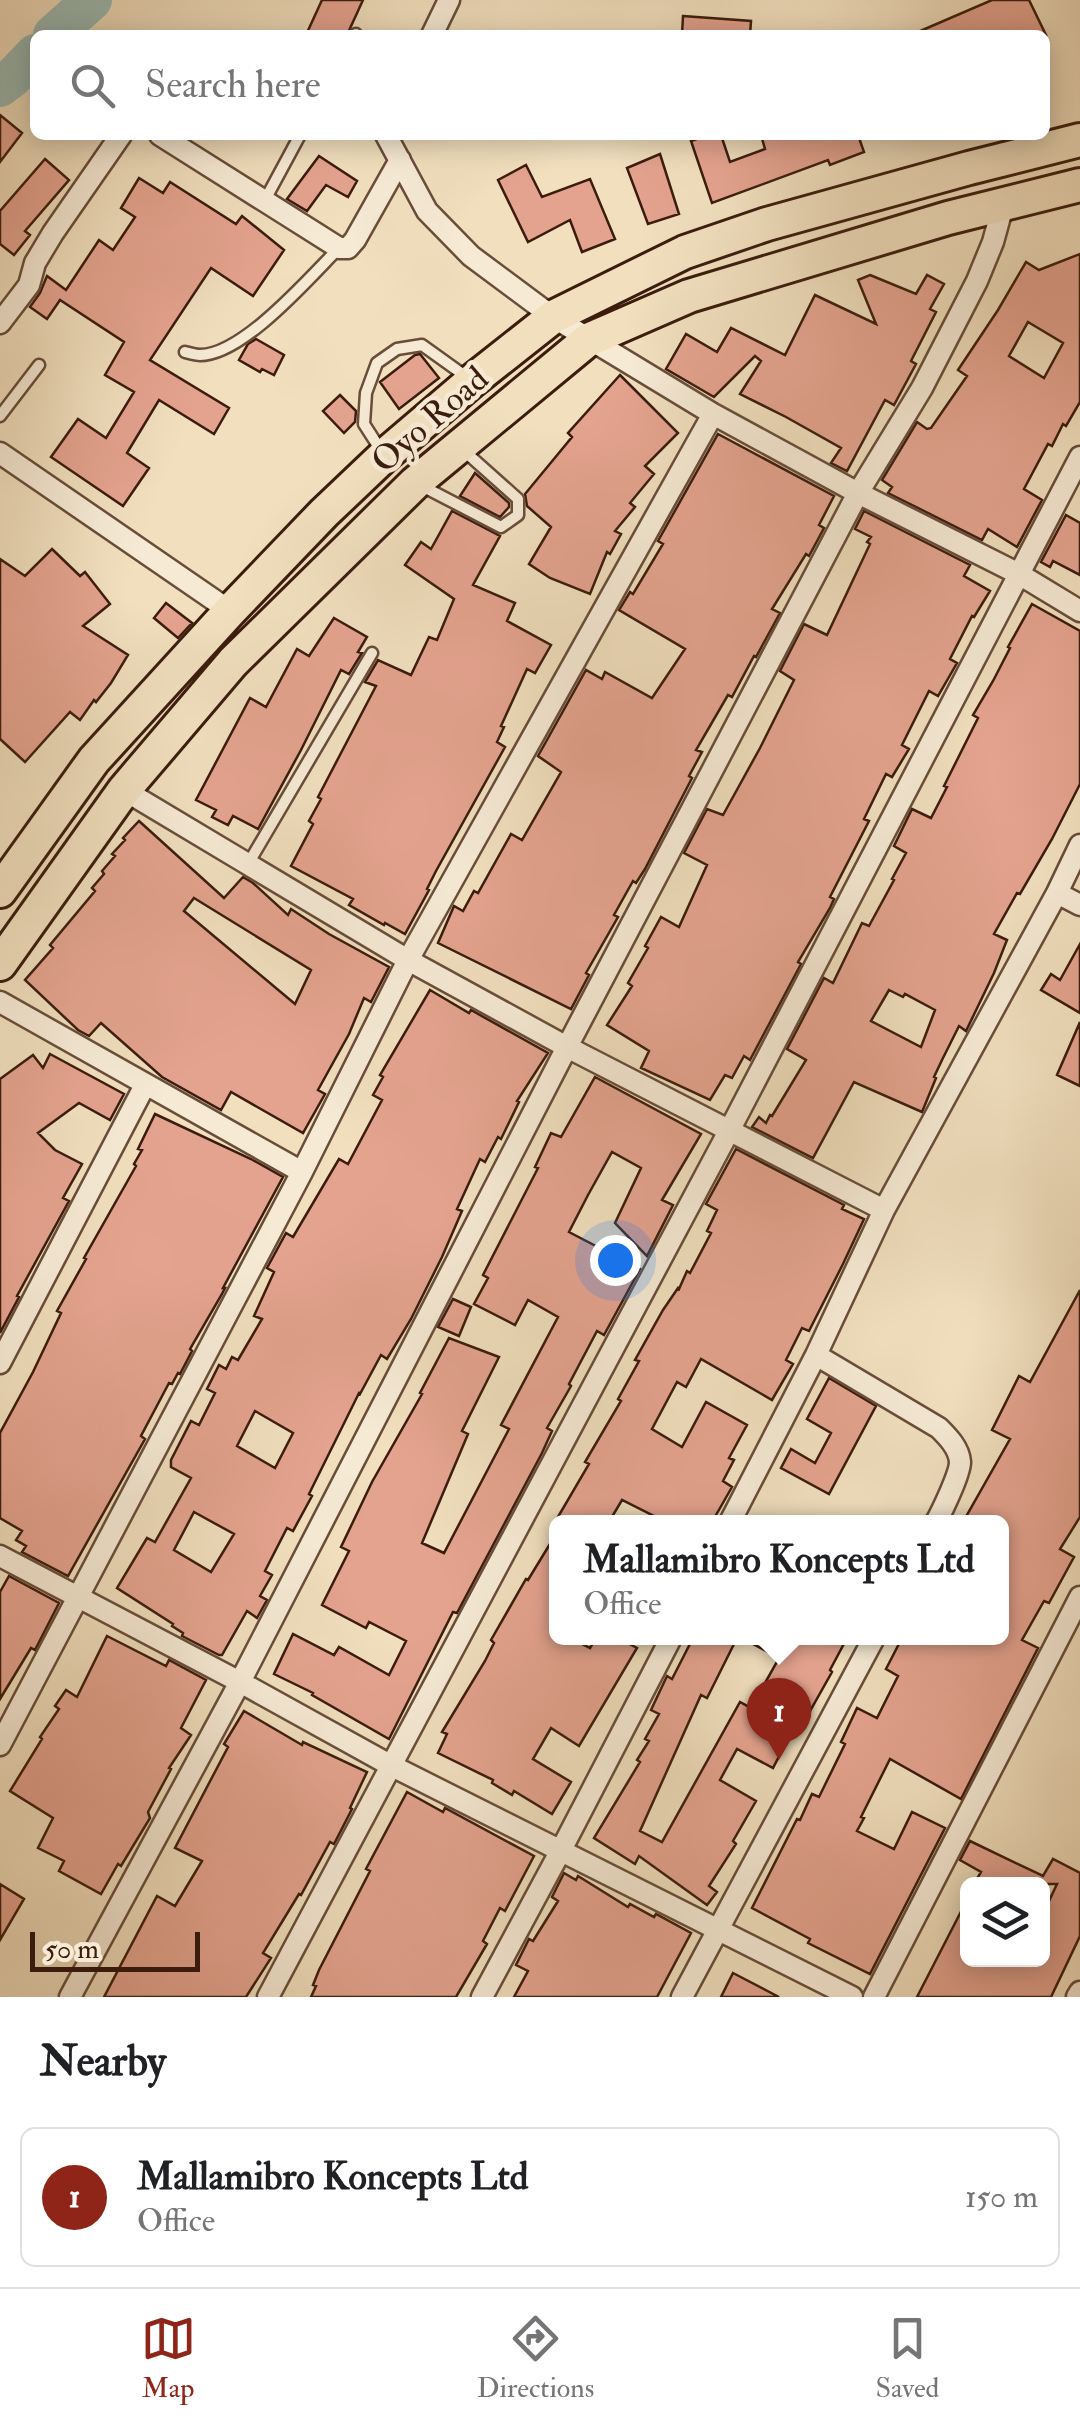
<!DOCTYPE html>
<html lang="en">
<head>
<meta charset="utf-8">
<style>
  :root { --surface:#fff; --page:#f2f2f2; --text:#202124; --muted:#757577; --line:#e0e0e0; --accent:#8f2418 }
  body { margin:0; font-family:"IM FELL Double Pica",serif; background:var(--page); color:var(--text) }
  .controls { position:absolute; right:30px; bottom:30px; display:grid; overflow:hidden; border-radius:15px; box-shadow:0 5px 25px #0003 }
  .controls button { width:90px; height:90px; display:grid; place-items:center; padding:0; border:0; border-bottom:2px solid var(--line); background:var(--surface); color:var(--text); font:50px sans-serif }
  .scale { position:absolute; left:30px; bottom:25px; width:170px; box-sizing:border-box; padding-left:10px; border:5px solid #3b1c0d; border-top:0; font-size:28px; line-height:35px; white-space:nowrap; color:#3b1c0d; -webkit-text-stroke:8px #f6ead5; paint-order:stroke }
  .you { position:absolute; left:615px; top:1260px; width:35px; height:35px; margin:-25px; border:8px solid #fff; border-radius:50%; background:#1a73e8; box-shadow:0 0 0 15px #1a73e833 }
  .badge { display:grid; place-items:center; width:65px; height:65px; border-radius:50%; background:var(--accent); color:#fff; font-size:32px; font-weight:700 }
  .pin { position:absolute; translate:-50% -82px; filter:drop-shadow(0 2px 5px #0008) }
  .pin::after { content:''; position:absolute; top:52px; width:35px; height:30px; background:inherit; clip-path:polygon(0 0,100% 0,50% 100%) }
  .popup { position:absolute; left:549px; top:1515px; width:460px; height:130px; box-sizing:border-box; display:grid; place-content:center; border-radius:15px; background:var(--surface); filter:drop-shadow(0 2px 8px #0005); font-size:32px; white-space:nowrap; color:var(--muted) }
  .popup b { font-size:38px; color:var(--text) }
  .popup::after { content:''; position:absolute; left:50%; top:100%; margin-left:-20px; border:20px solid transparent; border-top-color:var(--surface) }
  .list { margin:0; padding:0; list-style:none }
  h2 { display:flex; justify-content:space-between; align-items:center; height:130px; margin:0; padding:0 40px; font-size:42px }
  h2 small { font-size:32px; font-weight:400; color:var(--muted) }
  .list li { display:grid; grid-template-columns:65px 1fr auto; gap:30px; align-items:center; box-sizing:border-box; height:140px; margin:0 20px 20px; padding:0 20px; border:2px solid var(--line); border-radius:15px }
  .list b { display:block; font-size:38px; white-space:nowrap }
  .list p { margin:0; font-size:32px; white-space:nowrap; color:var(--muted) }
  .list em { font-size:32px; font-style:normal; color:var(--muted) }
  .icon { flex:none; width:55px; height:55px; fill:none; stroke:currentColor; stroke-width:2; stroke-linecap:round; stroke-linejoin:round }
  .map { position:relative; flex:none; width:1080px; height:1997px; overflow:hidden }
  .search { position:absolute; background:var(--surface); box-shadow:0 5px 25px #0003; left:30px; right:30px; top:30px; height:110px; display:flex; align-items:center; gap:25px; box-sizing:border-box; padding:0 35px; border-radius:15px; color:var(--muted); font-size:38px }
  .sheet { height:290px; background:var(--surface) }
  nav { display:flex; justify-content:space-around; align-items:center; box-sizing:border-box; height:140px; border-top:2px solid var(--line); background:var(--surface); font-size:28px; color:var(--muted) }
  nav a { display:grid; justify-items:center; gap:5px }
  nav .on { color:var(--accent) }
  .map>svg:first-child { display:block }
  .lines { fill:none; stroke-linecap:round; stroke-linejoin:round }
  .river { stroke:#9bbcb6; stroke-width:40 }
  .building { fill:#e4a38f; stroke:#3b1c0d; stroke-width:2.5; fill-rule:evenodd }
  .service-casing { stroke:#684d39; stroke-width:15 }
  .minor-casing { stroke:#684d39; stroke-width:25 }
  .primary-casing { stroke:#3b1c0d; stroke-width:38 }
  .service { stroke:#f6ead5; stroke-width:10 }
  .minor { stroke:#f6ead5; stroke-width:20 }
  .primary { stroke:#f1dfbe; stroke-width:32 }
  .labels { text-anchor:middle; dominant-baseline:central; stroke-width:9; stroke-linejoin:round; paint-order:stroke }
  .street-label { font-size:35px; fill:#3b1c0d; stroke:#f6ead5 }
</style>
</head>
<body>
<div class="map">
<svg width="1080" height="1997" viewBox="0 0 1080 1997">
  <rect width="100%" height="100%" fill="#f1dfbe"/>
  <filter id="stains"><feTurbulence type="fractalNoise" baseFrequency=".002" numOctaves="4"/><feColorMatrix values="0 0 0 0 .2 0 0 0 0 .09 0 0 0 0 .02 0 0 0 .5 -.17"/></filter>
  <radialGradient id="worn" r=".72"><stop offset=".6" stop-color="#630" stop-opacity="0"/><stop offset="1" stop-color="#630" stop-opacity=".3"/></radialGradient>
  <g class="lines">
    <!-- river -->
    <path class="river" d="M53 35 92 0
      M0 87 13 77 35 54"/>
  </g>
  <!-- building -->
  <path class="building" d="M322 0H363L347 35H306Z
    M992 0H1029L1046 35H911Z
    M683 16 751 21 750 35H682Z
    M0 115 22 133 0 162Z
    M708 135H721L730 162 765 149 761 135H858L864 152 830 165 828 160 712 203 691 141Z
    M660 154 679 214 648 224 627 168Z
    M319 156 357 181 348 197 326 185 307 211 287 199Z
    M45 159 69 180 25 231 30 235 14 255 0 244V211Z
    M526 165 542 197 590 179 615 239 582 252 570 220 528 242 498 180Z
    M139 178 163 193 170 182 236 224 242 216 284 250 253 296 211 268 150 360 229 408 214 434 159 400 127 453 149 468 123 506 51 457 78 419 106 438 134 392 105 375 124 342 60 300 47 319 30 307 40 293 47 276 66 290 99 240 113 250 135 217 121 208Z
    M1080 254V402L1066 426 1063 424 1052 446 1048 444 1024 489 1042 500 1017 547 988 529 982 540 888 493 892 487 882 480 917 422 927 429 931 428 967 376 958 370 998 310 1026 262 1039 270ZM1028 322 1063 343 1044 378 1009 356Z
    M870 275 916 294 927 275 944 284 930 309 936 312 911 361 916 364 894 405 885 400 847 471 831 463 841 448 786 417 740 394 761 361 755 356 714 397 666 369 686 334 717 352 731 328 785 355 815 295 876 324 858 280Z
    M256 339 284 355 274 375 262 369 260 372 239 360 248 344Z
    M420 354 439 378 399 409 380 382 415 355Z
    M620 375 678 433 645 466 654 474 630 503 635 507 615 531 621 534 610 554 607 552 590 594 550 578 529 564 551 527 527 506 525 494 572 437 568 433Z
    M340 395 356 411 355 422 344 433 323 411Z
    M718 434 834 496 819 525 824 528 809 556 806 554 772 609 780 613 756 657 754 656 732 697 728 695 696 750 702 752 689 776 692 778 645 869 636 883 633 881 614 915 618 917 586 973 589 975 571 1009 438 943 454 906 463 911 474 891 478 893 511 834 522 840 561 772 538 756 586 670 602 679 605 672 652 698 685 649 619 610 630 592 633 594 663 544 658 541Z
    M475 473 509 503V507L500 517 460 496Z
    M452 511 500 536 473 585 515 603 507 621 551 645 535 673 527 669 501 726 504 727 497 742 505 747 436 871 427 889 429 890 405 934 385 923 384 925 349 905 353 899 291 866 313 824 309 821 321 799 318 797 376 686 365 682 378 660 411 675 429 637 437 640 454 599 405 565 421 542 431 549Z
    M864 511 970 565 964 576 990 591 974 617 972 616 950 659 957 663 938 696 929 691 902 745 909 749 892 777 886 774 864 819 869 821 830 897 834 899 830 908 798 962 801 964 750 1060 744 1056 732 1078 725 1075 710 1100 641 1068 649 1051 607 1025 632 986 628 983 648 948 645 946 661 917 679 927 707 865 684 853 707 809 723 815 760 748 794 680 780 671 804 624 827 635 870 544 867 542 871 537 855 529Z
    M1066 515 1080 523V575L1053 561 1050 567 1041 562Z
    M52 549 80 576 85 572 110 604 83 626 128 655 111 683 96 702 94 700 80 720 70 712 25 762 0 739V559L25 576Z
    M166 603 192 623 178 638 154 618Z
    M1032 604 1080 631V784L1052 839 1020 894 1017 893 994 934 1007 940 994 973 966 1031 959 1026 942 1060 934 1077 936 1078 922 1112 854 1082 813 1158 752 1127 759 1117 766 1123 770 1115 772 1116 806 1060 787 1049 824 978 833 983 862 923 869 926 894 880 892 879 906 853 894 846 912 809 931 818 947 787 944 786 978 718 973 715 993 681 1010 648 1008 647ZM889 990 903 997 905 994 935 1010 921 1047 871 1021Z
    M334 618 367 637 358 652 362 653 349 674 341 670 301 750 258 829 233 816 228 825 212 817 216 810 196 800 250 698 266 707 297 649 309 656Z
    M139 821 224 898 243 877 253 883 288 915 291 909 329 934 389 967 371 1002 364 998 349 1034 318 1090 325 1094 303 1133 231 1092 221 1110 162 1077 101 1023 89 1036 78 1030 25 980 53 948 50 945 95 891 92 888 104 874 102 871 115 856 112 854 125 840 123 838ZM194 898 311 970 295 1004 184 911Z
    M1080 944V1013L1041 990 1051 974 1060 980Z
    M430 990 469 1013 471 1010 548 1053 517 1101 519 1102 501 1139 498 1137 485 1162 480 1159 457 1209 462 1211 442 1257 411 1319 387 1359 381 1355 360 1394 359 1393 309 1494 312 1496 293 1531 287 1528 265 1571 272 1575 260 1596 267 1600 257 1618 247 1611 222 1655H219L182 1636 183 1633 172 1626 173 1624 117 1588 147 1538 155 1542 191 1478 171 1467V1460L191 1421 199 1425 215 1393 207 1389 219 1365 226 1369 232 1357 238 1360 262 1319 254 1316 274 1272 267 1268 286 1233 293 1237 339 1159 348 1164 382 1100 373 1095 383 1077 380 1075ZM255 1411 293 1433 275 1468 237 1446ZM194 1512 234 1534 211 1572 174 1550Z
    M1080 1022V1086L1057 1075Z
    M50 1054 124 1094 110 1120 79 1103 38 1133 55 1150 82 1164 63 1198 69 1201 17 1296 19 1297 0 1333V1079L33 1055 43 1068Z
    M595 1077 701 1134 662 1200 673 1205 647 1256 615 1223 641 1168 612 1152 588 1195 569 1232 640 1269 604 1335 597 1331 569 1384 571 1386 547 1428 552 1431 542 1453 457 1613 453 1612 389 1739 312 1695 313 1693 274 1674 293 1634 334 1655 339 1647 389 1675 406 1641 369 1622 366 1628 322 1605 349 1551 341 1547 372 1482 422 1394 420 1393 449 1338 499 1357 462 1431 468 1434 422 1543 444 1553 509 1429 501 1425 558 1317 528 1300 515 1325 474 1304 488 1278 483 1275 538 1168 535 1167 551 1133 561 1137Z
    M155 1114 251 1159 283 1177 223 1288H225L222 1294 190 1349 192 1351 180 1374 178 1373 172 1384 169 1383 141 1436 145 1439 68 1576 22 1552 26 1546 16 1540 22 1531 0 1518V1433L33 1372 61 1313 57 1311 86 1259 84 1258 136 1166 134 1164 142 1150 138 1149Z
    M736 1149 844 1205 842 1209 864 1219 843 1264 809 1331 802 1328 786 1360 793 1364 772 1400 701 1359 686 1387 677 1382 652 1429 682 1447 706 1402 747 1425 729 1458 734 1460 723 1481 732 1487 712 1522H666L622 1500 609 1522H555L589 1464 585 1462 621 1401 618 1399 639 1361 635 1360 663 1310 678 1288 679 1289 687 1271 690 1273 711 1233 707 1231 717 1210 706 1204Z
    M1080 1290V1517L1060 1549 1074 1557 1049 1603 1044 1601 1022 1640 1038 1648 961 1799 890 1759 861 1817 864 1818 857 1831 894 1849 912 1812 945 1828 870 1974 808 1943 810 1939 752 1908 797 1819 800 1820 812 1794 819 1797 845 1744 841 1742 857 1708 877 1718 898 1676 886 1669 902 1638H1002V1522H963L1010 1439 992 1430 1019 1376 1030 1382Z
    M453 1299 471 1307 459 1336 438 1327Z
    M829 1378 876 1406 829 1494 781 1468 791 1449 815 1463 831 1433 807 1419Z
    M556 1534V1638H571L590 1648 596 1638H618L637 1648 579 1746 551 1728 533 1759 571 1782 552 1814 514 1791 512 1795 492 1783 493 1780 438 1753 447 1734 442 1732 485 1661 494 1643 491 1640 526 1579 528 1580Z
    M9 1576 59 1603 35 1650 31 1648 0 1699V1592Z
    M107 1636 166 1666 169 1660 206 1680 181 1728 191 1735 169 1768 171 1769 148 1812 150 1818 121 1866 118 1864 101 1894 59 1871 64 1861 38 1848 53 1818 10 1791 42 1739 40 1737 59 1709 55 1706 66 1690 77 1697Z
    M693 1638H737L707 1698 701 1695 640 1831 662 1842 740 1702 751 1708 779 1658 742 1638H847L830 1670 832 1672 810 1711 804 1708 773 1768 737 1749 720 1780 756 1801 733 1841 736 1844 709 1886 717 1892 707 1905 639 1856 635 1864 594 1838 640 1762 637 1760 649 1741 645 1739 659 1714 651 1710 667 1676 672 1679Z
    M244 1711 302 1745 303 1742 367 1772 350 1808 352 1809 334 1844 330 1842 301 1895 299 1894 263 1953 271 1958 246 1997H104L157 1896 175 1906 202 1861 175 1848 228 1747 224 1744Z
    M407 1792 443 1812 445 1808 534 1856 505 1911 500 1908 483 1941 487 1944 456 1997H311L316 1986 313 1985 319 1970 370 1871 366 1869Z
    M970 1841 1043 1876 1053 1859 1080 1873V1936L1051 1997H917L968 1898V1960H1042V1916L1057 1884H974L981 1872 960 1860Z
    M564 1873 576 1880 578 1876 628 1907 630 1904 654 1917 656 1914 691 1933 657 1997H514L528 1971 516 1965 529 1939 533 1941 558 1901 552 1897Z
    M0 1884 24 1899 0 1940Z
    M733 1973 779 1997H721Z"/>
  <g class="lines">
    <defs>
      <path id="service" d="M356 35V34
        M265 200 300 135
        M185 352C189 353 196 355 200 355 243 355 309 278 339 248
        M0 416 39 365
        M382 452 364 424 366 393 377 363 397 349 422 345 468 378
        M420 485 501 527 518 515V499L462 449
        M248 864 372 653"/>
      <path id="minor" d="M432 35 449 0
        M160 135 339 248H348L355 240 400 160
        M386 135 427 211 471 256 553 317 713 414 858 493 1019 574 1080 611
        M0 323 29 285 35 263 53 233 121 135
        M0 453 230 611
        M124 790 408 960 567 1047 884 1210
        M1057 893 1080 905
        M0 1002 302 1172
        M816 1355 939 1428C948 1437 959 1448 960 1462 960 1474 942 1511 936 1522
        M0 1363 145 1085
        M730 1522 816 1355 884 1210 1057 893 1080 845
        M0 1556 240 1682 390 1765 852 1997
        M0 1745 302 1172 408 960 713 414
        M70 1997 240 1682 567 1047 858 493 922 388 977 281 993 242 1004 202
        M268 1997 729 1131 1080 457
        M482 1997 560 1852 671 1638
        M682 1997 874 1638
        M874 1997 1080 1597
        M1077 1997 1080 1992"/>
      <path id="primary" d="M0 891 94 760 230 611 324 513 384 456 472 381 553 317 685 252 767 224 969 168 1080 140
        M0 964 124 790 233 662 415 483 588 340 689 296 948 218 1080 185"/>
    </defs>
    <!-- service casing -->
    <use href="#service" class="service-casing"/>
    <!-- minor casing -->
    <use href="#minor" class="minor-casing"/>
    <!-- primary casing -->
    <use href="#primary" class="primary-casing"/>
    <!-- service -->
    <use href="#service" class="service"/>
    <!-- minor -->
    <use href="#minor" class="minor"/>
    <!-- primary -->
    <use href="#primary" class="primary"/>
  </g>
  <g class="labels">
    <!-- street labels -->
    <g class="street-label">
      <text transform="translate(430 420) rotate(-41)">Oyo Road</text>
    </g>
  </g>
  <rect width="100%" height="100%" filter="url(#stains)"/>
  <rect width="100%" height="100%" fill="url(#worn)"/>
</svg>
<div class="controls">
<button><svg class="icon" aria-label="layers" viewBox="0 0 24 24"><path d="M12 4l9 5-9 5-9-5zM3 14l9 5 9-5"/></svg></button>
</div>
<div class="scale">50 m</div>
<div class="you"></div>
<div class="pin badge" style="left:779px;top:1760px">1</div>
<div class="popup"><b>Mallamibro Koncepts Ltd</b>Office</div>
<div class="search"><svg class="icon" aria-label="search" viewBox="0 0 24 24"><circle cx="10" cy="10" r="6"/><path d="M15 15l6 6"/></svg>Search here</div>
</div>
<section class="sheet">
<h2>Nearby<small></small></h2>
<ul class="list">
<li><span class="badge">1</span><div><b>Mallamibro Koncepts Ltd</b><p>Office</p></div><em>150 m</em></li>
</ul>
</section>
<nav>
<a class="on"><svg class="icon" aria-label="map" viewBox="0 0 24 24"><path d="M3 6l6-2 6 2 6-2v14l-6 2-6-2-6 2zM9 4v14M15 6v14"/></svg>Map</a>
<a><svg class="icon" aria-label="directions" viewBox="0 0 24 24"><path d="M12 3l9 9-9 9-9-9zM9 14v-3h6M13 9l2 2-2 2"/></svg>Directions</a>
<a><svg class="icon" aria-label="saved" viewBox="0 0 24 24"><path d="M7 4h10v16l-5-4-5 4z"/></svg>Saved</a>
</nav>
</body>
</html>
